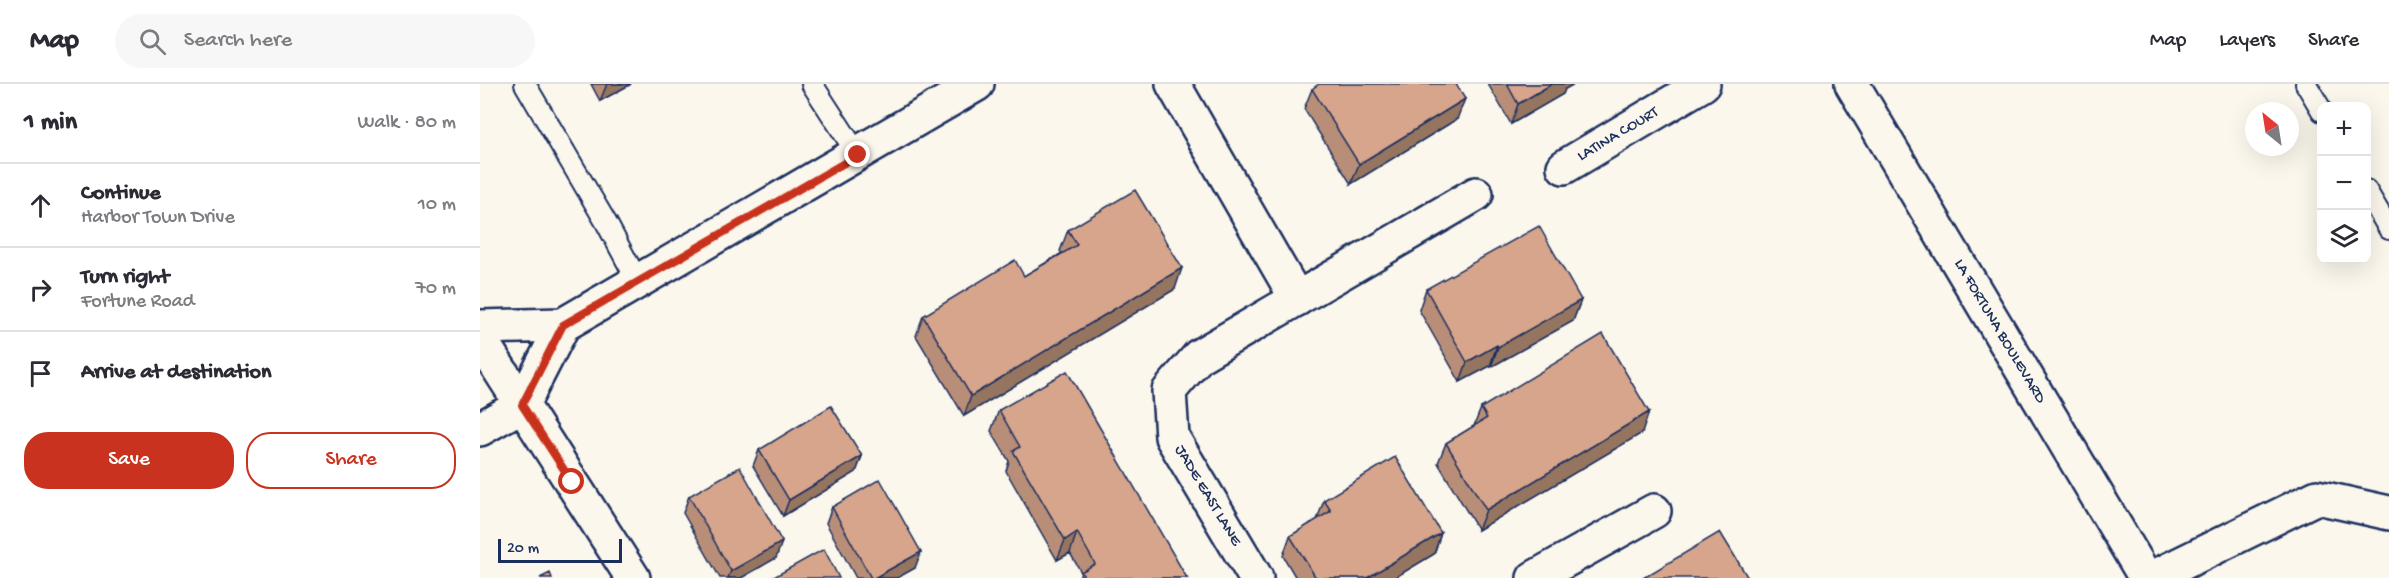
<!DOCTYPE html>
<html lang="en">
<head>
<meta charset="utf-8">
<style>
  :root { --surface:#fff; --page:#f7f7f7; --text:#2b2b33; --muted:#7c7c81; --line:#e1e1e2; --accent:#c8321e }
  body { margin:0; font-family:"Gochi Hand",sans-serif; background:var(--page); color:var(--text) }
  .controls { position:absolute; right:18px; top:18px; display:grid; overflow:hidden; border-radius:12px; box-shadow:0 6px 24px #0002 }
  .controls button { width:54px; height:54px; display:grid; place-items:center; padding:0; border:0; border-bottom:2px solid var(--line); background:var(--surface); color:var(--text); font:30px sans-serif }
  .compass { position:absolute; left:1765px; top:18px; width:54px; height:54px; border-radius:50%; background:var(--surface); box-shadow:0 6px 24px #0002; rotate:330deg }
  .scale { position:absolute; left:18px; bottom:15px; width:124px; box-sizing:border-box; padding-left:6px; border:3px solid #1b2f5e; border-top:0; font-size:16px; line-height:21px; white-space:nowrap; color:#1b2f5e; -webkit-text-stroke:4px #fbf7ec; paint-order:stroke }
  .stop { position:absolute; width:18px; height:18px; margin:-14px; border:4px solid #c8321e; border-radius:50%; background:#fff }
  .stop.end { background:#c8321e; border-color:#fff; box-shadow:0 2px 6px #0008 }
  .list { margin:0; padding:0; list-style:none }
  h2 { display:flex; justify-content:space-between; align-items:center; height:78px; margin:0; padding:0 24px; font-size:26px }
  h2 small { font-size:20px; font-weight:400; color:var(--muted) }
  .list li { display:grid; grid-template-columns:39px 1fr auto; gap:18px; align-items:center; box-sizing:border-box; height:84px; padding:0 24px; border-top:2px solid var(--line) }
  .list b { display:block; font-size:22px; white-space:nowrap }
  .list p { margin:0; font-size:20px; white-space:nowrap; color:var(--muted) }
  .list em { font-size:20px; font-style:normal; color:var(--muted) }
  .actions { display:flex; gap:12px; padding:18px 24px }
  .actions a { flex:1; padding:14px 0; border:2px solid var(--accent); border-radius:24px; text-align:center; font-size:21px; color:var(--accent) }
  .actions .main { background:var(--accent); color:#fff }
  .icon { flex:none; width:33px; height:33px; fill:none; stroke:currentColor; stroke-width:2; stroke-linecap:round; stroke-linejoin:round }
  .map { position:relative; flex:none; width:1909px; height:494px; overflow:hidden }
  header { display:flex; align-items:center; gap:36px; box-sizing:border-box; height:84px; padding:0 30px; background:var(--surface); border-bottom:2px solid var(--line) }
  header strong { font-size:28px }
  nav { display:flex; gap:33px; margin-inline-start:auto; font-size:21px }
  .search { width:420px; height:54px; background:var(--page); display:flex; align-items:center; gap:15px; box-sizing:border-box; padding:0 21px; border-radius:33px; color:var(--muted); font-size:22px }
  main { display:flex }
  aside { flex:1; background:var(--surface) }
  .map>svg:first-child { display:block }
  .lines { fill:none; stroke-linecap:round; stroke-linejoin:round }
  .service-casing { stroke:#1b2f5e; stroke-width:24 }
  .minor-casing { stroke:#1b2f5e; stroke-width:38 }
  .tertiary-casing { stroke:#1b2f5e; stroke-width:38 }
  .service { stroke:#fbf7ec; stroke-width:20 }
  .minor { stroke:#fbf7ec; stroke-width:33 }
  .tertiary { stroke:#fbf7ec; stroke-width:33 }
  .wall { fill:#b98e78; stroke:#1b2f5e; stroke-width:1.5 }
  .shaded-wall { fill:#967461; stroke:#1b2f5e; stroke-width:1.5 }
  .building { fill:#d7a58b; stroke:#1b2f5e; stroke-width:1.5 }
  .route { stroke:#c8321e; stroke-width:8 }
  .labels { text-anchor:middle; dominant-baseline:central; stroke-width:4.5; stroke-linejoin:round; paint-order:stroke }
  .street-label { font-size:16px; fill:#1b2f5e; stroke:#fbf7ec }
</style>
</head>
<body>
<header>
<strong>Map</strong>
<div class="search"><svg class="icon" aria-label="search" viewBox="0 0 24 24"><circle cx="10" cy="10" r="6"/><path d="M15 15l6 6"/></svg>Search here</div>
<nav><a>Map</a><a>Layers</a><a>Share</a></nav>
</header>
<main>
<aside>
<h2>1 min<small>Walk · 80 m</small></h2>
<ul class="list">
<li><svg class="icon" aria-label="ahead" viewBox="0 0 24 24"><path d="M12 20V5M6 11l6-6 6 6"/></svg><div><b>Continue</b><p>Harbor Town Drive</p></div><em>10 m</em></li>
<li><svg class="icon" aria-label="right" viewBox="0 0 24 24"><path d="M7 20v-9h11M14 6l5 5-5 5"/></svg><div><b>Turn right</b><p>Fortune Road</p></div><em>70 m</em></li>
<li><svg class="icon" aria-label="arrive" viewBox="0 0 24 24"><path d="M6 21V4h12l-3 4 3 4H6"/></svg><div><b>Arrive at destination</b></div></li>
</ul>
<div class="actions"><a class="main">Save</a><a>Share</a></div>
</aside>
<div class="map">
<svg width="1909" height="494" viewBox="0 0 1909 494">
  <rect width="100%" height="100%" fill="#fbf7ec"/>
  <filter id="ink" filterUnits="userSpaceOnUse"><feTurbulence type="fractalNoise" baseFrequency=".0167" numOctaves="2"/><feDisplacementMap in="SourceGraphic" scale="12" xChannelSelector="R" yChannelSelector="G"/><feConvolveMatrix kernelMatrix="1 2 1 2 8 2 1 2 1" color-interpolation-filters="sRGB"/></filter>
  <g filter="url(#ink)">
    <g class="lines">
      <defs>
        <path id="service" d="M45 0 127 140 158 198
          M332 0 378 71
          M1826 0 1842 27
          M1886 106 1909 145"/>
        <g id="minor">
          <path d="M693 0 817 215"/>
          <path id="s1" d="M1372 0 1666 494"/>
          <path id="s2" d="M1084 83 1223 0"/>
          <path d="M0 255 153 494"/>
          <path d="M776 494 692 353 689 307 719 272 996 110"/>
          <path d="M1054 494 1174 427"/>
          <path d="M1672 494 1837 413 1909 429"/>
        </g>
        <path id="tertiary" d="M0 243 83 241 497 0
          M0 345 42 321 83 241"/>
      </defs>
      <!-- service casing -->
      <use href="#service" class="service-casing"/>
      <!-- minor casing -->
      <use href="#minor" class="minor-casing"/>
      <!-- tertiary casing -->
      <use href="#tertiary" class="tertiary-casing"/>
      <!-- service -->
      <use href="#service" class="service"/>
      <!-- minor -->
      <use href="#minor" class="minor"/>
      <!-- tertiary -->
      <use href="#tertiary" class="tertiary"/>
    </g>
    <!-- wall -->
    <path class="wall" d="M111 0H151L120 17Z
      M1008 0H1094L1085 5 1083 10 1031 40Z
      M832 5 977 35 871 100 824 25Z
      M588 146 695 205 484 332 436 252 443 232 544 192 582 169 580 167Z
      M946 205 1101 216 1093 237 1011 283 1010 282 980 298 939 226Z
      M1001 324 1162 349 998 446 958 379 966 359 994 342Z
      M519 326 707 494H599L601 488 590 469 577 476 526 387 529 377 511 347Z
      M279 366 382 372 376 388 303 432 273 382Z
      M209 412 296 474 261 494H240L203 429Z
      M844 416 961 449 954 470 914 494H816L803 472 810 452 837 436Z
      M352 423 435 484 417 494H376L346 439Z"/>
    <!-- shaded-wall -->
    <path class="shaded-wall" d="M127 0H151L120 17Z
      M1072 0H1094L1085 5 1083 10 1031 40 1038 20Z
      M985 15 977 35 871 100 879 80Z
      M702 184 695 205 484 332 491 312Z
      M1101 216 1093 237 1011 283 1018 263Z
      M1017 261 1010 282 980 298 987 278Z
      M1169 328 1162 349 998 446 1006 426Z
      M382 372 376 388 303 432 309 416Z
      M597 448 590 469 577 476 585 456Z
      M961 449 954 470 914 494H887Z
      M302 458 296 474 261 494H248L251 487Z
      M441 468 435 484 417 494H394Z"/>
    <!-- building -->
    <path class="building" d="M839 0H976L985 15 879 80 832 5Z
      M1027 0H1072L1038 20Z
      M655 106 702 184 491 312 443 232 535 176 544 192 597 161 588 146Z
      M1059 142 1101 216 1018 263 1017 261 987 278 946 205Z
      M1123 250 1169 328 1006 426 966 359 1007 334 1001 324Z
      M587 287 707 494H605L601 488 615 480 597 448 585 456 533 367 540 363 519 326Z
      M351 322 382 372 309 416 279 366Z
      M915 373 961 449 887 494H836L810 452 851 427 844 416Z
      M260 383 302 458 251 487 209 412Z
      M400 395 441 468 394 494H391L352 423Z
      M1240 448 1268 494H1163Z
      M344 465 359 494H292Z
      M70 489 72 494H60Z"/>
  </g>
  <g class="lines" filter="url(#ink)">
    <!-- route -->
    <path class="route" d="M92 398 42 321 83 241 378 71"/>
  </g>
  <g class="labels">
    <!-- street labels -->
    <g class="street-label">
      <text stroke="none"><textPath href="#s2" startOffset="63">LATINA COURT</textPath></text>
      <text stroke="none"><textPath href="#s1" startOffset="288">LA FORTUNA BOULEVARD</textPath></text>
      <text transform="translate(727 412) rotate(59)">JADE EAST LANE</text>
    </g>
  </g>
</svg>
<div class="controls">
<button>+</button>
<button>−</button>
<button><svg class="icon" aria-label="layers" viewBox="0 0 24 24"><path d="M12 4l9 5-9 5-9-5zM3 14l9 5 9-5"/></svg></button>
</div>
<svg class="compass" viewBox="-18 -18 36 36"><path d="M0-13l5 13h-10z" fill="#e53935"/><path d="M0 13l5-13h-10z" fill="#7c7c81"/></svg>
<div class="scale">20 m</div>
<div class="stop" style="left:92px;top:398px"></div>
<div class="stop end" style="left:378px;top:71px"></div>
</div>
</main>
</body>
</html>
